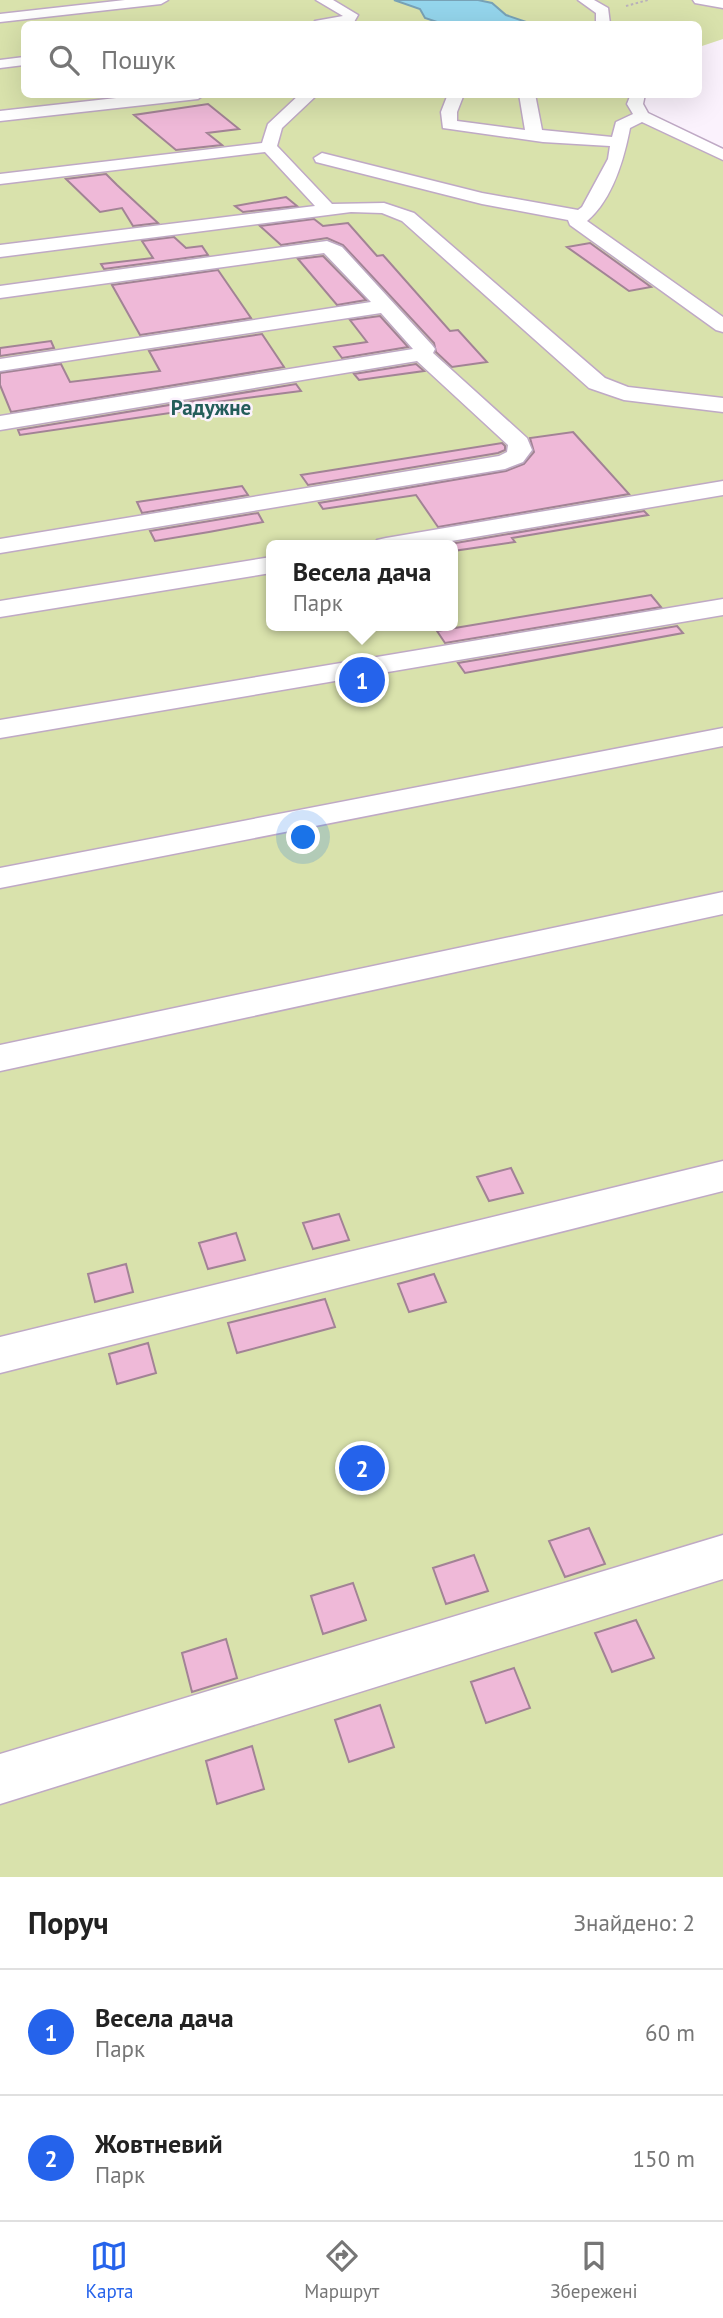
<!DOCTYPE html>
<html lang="uk">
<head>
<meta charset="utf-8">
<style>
  :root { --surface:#fff; --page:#f2f2f2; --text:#222; --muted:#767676; --line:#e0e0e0; --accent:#2563eb }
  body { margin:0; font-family:"PT Sans",sans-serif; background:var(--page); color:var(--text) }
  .you { position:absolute; left:304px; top:838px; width:24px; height:24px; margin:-18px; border:5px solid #fff; border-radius:50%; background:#1a73e8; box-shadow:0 0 0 10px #1a73e833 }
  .badge { display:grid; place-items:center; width:46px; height:46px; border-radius:50%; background:var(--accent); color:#fff; font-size:23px; font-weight:700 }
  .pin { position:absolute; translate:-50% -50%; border:4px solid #fff; box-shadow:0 2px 7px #0006 }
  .popup { position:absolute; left:266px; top:540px; width:192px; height:91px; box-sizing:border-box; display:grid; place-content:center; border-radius:10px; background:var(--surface); filter:drop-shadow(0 2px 5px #0005); font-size:23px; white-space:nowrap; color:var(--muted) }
  .popup b { font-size:26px; color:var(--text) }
  .popup::after { content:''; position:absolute; left:50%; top:100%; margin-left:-14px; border:14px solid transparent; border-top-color:var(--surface) }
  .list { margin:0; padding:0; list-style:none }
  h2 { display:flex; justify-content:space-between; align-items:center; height:91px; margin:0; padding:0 28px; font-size:30px }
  h2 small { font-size:23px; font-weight:400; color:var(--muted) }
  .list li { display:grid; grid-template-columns:46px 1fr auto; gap:21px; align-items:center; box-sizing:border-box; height:126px; padding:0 28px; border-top:2px solid var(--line) }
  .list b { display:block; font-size:26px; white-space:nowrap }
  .list p { margin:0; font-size:23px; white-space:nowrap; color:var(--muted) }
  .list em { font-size:23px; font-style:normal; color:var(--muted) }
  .icon { flex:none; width:38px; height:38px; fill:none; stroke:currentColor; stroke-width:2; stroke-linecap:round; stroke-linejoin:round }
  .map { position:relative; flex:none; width:723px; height:1877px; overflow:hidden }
  .search { position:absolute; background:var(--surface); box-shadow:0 7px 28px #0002; left:21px; right:21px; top:21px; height:77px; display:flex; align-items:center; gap:18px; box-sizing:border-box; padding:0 24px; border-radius:10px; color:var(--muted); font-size:26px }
  .sheet { height:343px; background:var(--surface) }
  nav { display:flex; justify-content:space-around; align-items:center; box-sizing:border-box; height:98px; border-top:2px solid var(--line); background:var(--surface); font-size:19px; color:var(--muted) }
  nav a { display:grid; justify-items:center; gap:4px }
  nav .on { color:var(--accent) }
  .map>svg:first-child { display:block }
  .green { fill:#d9e2ac; fill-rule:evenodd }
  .water { fill:#94d5ec; stroke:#78a2b6; stroke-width:2 }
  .building { fill:#efb9d8; stroke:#a28395; stroke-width:2 }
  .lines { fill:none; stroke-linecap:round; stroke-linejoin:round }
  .minor-casing { stroke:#bfa9c5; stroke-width:3 }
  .path { stroke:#b9b0bb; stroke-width:2; stroke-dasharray:2.5 2.5; stroke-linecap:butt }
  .minor { fill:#fff; fill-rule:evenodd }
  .labels { text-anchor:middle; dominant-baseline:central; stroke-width:5; stroke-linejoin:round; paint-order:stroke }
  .far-quarter-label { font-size:21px; font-weight:bold; fill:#235d5a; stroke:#fbf2fd }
</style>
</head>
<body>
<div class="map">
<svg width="723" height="1877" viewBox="0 0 723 1877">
  <rect width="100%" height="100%" fill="#fbf2fd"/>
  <!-- green -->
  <path class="green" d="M0 0H394L420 9 436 23 443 24H24V94L638 95V111L723 155V1877H0ZM271 545H453V626H271Z
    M478 0H723V39L699 47 698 24H532L506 15 492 3Z"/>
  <!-- water -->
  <path class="water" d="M394 0H478L492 3 506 15 532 24H443L425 18 420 9Z"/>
  <!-- building -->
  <path class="building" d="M208 104 239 129 207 133 222 145 176 150 134 115Z
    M106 174 117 185 158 223 133 226 122 208 100 212 66 179Z
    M286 197 297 206 243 212 235 206Z
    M314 219 323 226 348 223 377 256 383 255 450 331 458 330 487 362 452 367 436 352 434 343 343 245 327 238 281 245 260 226Z
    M174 237 186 248 202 246 208 255 104 269 101 264 153 258 142 241Z
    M590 243 651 287 629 291 567 247Z
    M323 256 366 300 337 305 298 259Z
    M218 270 251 318 140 335 112 285Z
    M380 316 408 347 342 358 334 347 367 342 350 320Z
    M262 334 284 367 11 412 0 385V373L61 364 70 382 160 371 149 351Z
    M51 341 54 348 0 356V348Z
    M416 364 424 371 359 380 354 374Z
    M296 384 301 391 216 402 218 406 20 435 18 430Z
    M573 432 629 494 438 527 416 495 323 509 319 503 506 471 524 464 534 452 530 438Z
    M502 443 505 446V450L498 453 308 485 301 475Z
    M242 486 248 495 142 513 137 502Z
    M644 511 648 515 512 538 515 542 453 551V545L450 544Z
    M258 513 263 522 209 532 155 541 150 531Z
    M651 595 661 607 445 643 437 631Z
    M677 626 683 633 465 673 458 663Z
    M511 1168 523 1193 489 1201 477 1177Z
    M339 1214 349 1240 313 1249 303 1223Z
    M236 1233 245 1260 208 1269 199 1243Z
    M126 1264 133 1292 95 1302 88 1274Z
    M434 1274 446 1302 409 1312 398 1284Z
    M325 1299 335 1327 237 1353 228 1323Z
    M148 1343 156 1373 117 1384 109 1354Z
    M589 1528 605 1564 565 1577 549 1541Z
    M474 1555 488 1591 446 1604 433 1568Z
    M353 1583 366 1620 323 1634 311 1596Z
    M636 1620 654 1658 612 1672 595 1633Z
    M226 1639 237 1678 192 1692 182 1653Z
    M514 1668 530 1708 486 1723 471 1682Z
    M380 1705 394 1747 349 1762 335 1720Z
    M252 1746 264 1789 217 1804 206 1761Z"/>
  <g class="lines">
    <defs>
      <path id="minor" d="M125 0H168L161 4 0 22V14Z
        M316 0H333L358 15 354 22 349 23 313 24 315 21 343 16Z
        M578 0H594L608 8 610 24H596V13Z
        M693 0H723V8L695 3Z
        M24 57V65L0 68V60Z
        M152 94H205L198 99 0 121V111Z
        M300 94H318L282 128 277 146 332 204 384 203 414 213 605 378 628 387 723 398V412L624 400 589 388 402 221 382 213 351 212 0 257V245L315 206 265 152 0 184V174L262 143 268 124Z
        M448 94H464L457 112V121L525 130 519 94H535L542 130 612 137 616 122 633 114 627 104 631 94H645L643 104 648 113 723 149V160L642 122 630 128C624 159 613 199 587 221L723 317V332L716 330 570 225 568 220 482 204 316 162 314 158 322 153 482 193 578 210 582 207 608 159 610 146 543 142 443 128 441 112Z
        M327 241 342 247 432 345 435 349 433 353 527 438 532 450 523 462 505 469 0 553V539L499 456 507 452 508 445 417 361 0 430V416L413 349 381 313 0 371V359L371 302 324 253 0 298V286Z
        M723 481V495L428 545H374L377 540 386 538Z
        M271 557V573L0 617V601Z
        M723 599V615L0 738V720Z
        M723 728V746L0 888V868Z
        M723 892V914L0 1071V1045Z
        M723 1161V1191L0 1373V1337Z
        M723 1535V1579L0 1804V1754Z"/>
    </defs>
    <!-- minor casing -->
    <use href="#minor" class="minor-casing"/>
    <!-- path -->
    <path class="path" d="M626 6 648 0"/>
    <!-- minor -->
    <use href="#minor" class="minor"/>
  </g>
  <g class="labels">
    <!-- far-quarter labels -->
    <g class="far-quarter-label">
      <text x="211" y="407">Радужне</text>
    </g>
  </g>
</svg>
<div class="you"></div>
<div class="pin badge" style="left:362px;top:680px">1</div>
<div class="popup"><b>Весела дача</b>Парк</div>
<div class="pin badge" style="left:362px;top:1468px">2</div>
<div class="search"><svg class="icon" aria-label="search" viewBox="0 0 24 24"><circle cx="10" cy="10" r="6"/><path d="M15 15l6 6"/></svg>Пошук</div>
</div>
<section class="sheet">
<h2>Поруч<small>Знайдено: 2</small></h2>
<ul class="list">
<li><span class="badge">1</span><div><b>Весела дача</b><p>Парк</p></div><em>60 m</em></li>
<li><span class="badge">2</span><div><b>Жовтневий</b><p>Парк</p></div><em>150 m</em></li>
</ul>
</section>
<nav>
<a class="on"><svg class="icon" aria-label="map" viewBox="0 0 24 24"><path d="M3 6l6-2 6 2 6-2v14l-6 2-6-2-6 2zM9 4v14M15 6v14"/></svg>Карта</a>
<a><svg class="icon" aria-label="directions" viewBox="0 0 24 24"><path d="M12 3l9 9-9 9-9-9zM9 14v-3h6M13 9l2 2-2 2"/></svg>Маршрут</a>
<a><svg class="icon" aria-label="saved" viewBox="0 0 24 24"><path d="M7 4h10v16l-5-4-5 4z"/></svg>Збережені</a>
</nav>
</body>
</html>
